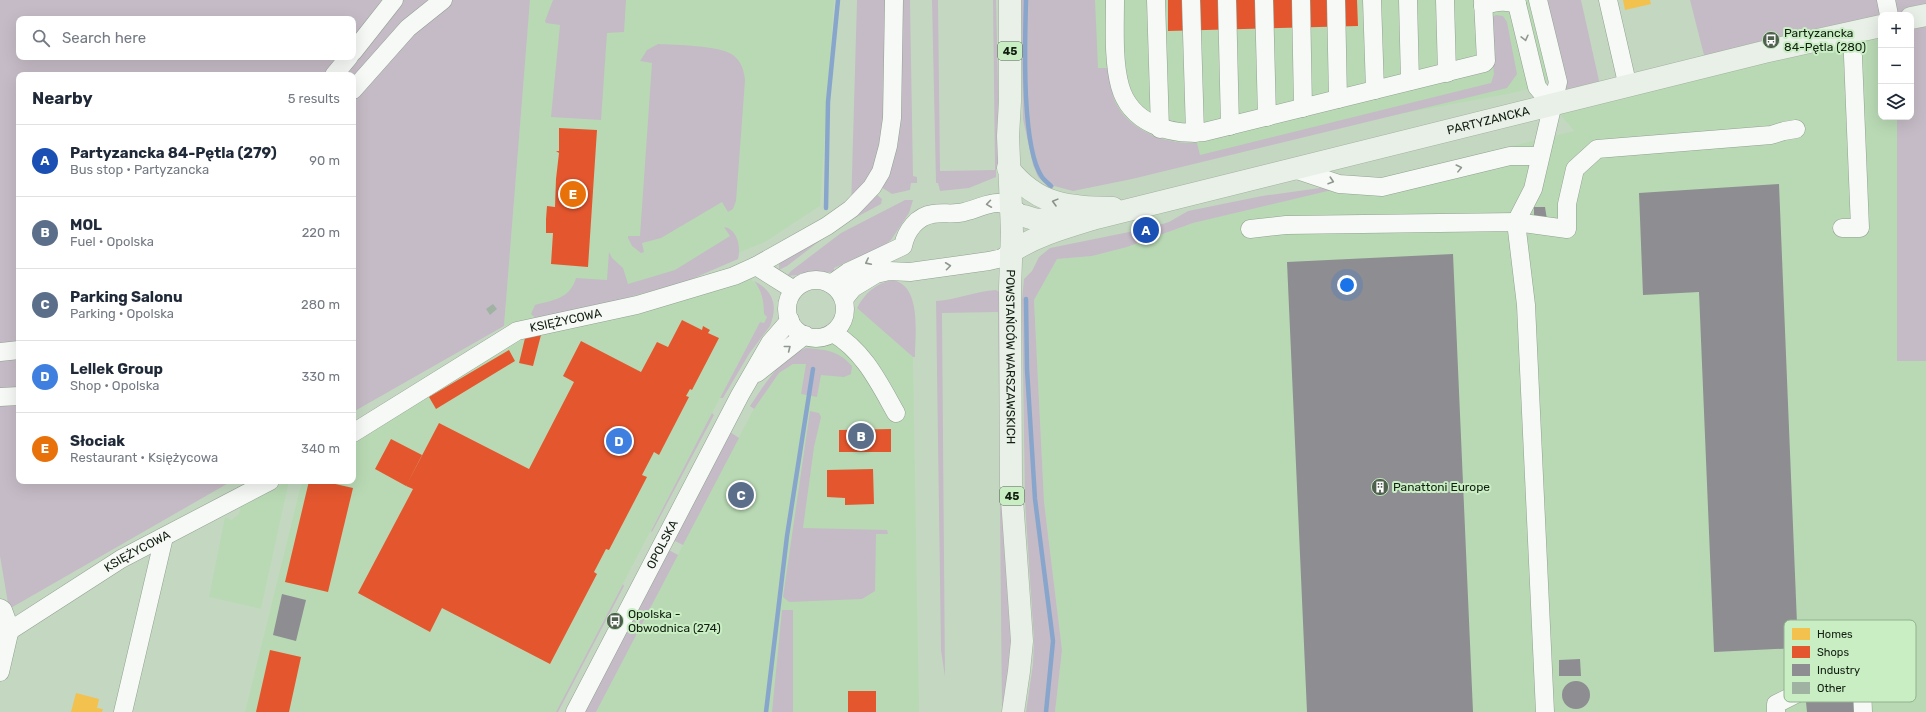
<!DOCTYPE html>
<html lang="en">
<head>
<meta charset="utf-8">
<style>
  :root { --surface:#fff; --page:#f2f2f3; --text:#1f2937; --muted:#747a83; --line:#e0e1e3; --accent:#db2777 }
  body { margin:0; font-family:Rubik,sans-serif; background:var(--page); color:var(--text) }
  .controls { position:absolute; right:12px; top:12px; display:grid; overflow:hidden; border-radius:8px; box-shadow:0 4px 16px #0002 }
  .controls button { width:36px; height:36px; display:grid; place-items:center; padding:0; border:0; border-bottom:1px solid var(--line); background:var(--surface); color:var(--text); font:20px sans-serif }
  .you { position:absolute; left:1347px; top:285px; width:14px; height:14px; margin:-10px; border:3px solid #fff; border-radius:50%; background:#1a73e8; box-shadow:0 0 0 6px #1a73e833 }
  .badge { display:grid; place-items:center; width:26px; height:26px; border-radius:50%; background:var(--accent); color:#fff; font-size:13px; font-weight:700 }
  .pin { position:absolute; translate:-50% -50%; border:2px solid #fff; box-shadow:0 1px 4px #0006 }
  .list { margin:0; padding:0; list-style:none }
  h2 { display:flex; justify-content:space-between; align-items:center; height:52px; margin:0; padding:0 16px; font-size:17px }
  h2 small { font-size:13px; font-weight:400; color:var(--muted) }
  .list li { display:grid; grid-template-columns:26px 1fr auto; gap:12px; align-items:center; box-sizing:border-box; height:72px; padding:0 16px; border-top:1px solid var(--line) }
  .list b { display:block; font-size:15px; white-space:nowrap }
  .list p { margin:0; font-size:13px; white-space:nowrap; color:var(--muted) }
  .list em { font-size:13px; font-style:normal; color:var(--muted) }
  .icon { flex:none; width:22px; height:22px; fill:none; stroke:currentColor; stroke-width:2; stroke-linecap:round; stroke-linejoin:round }
  .map { position:relative; flex:none; width:1926px; height:712px; overflow:hidden }
  .search { position:absolute; background:var(--surface); box-shadow:0 4px 16px #0002; left:16px; top:16px; width:340px; height:44px; display:flex; align-items:center; gap:10px; box-sizing:border-box; padding:0 14px; border-radius:8px; color:var(--muted); font-size:15px }
  .panel { position:absolute; background:var(--surface); box-shadow:0 4px 16px #0002; left:16px; top:72px; width:340px; height:412px; border-radius:8px }
  .map>svg:first-child { display:block }
  .built { fill:#b9d9b4 }
  .green { fill:#c5bbc6; fill-rule:evenodd }
  .homes { fill:#f2c14e }
  .shops { fill:#e4572e }
  .industry { fill:#8d8d92 }
  .lines { fill:none; stroke-linecap:round; stroke-linejoin:round }
  .stream { stroke:#88a6cb; stroke-width:4.5 }
  .building { fill:#a0b3a3 }
  .minor-casing { stroke:#91a190; stroke-width:19 }
  .major-casing { stroke:#a1b19e; stroke-width:23 }
  .minor { stroke:#f6f9f6; stroke-width:18 }
  .major { stroke:#e9f0e8; stroke-width:22 }
  .oneway { stroke:#8f978e }
  .oneway2 { stroke:#889287 }
  .labels { text-anchor:middle; dominant-baseline:central; stroke-width:4; stroke-linejoin:round; paint-order:stroke }
  .shield { fill:#c9eec4; stroke:#495d46; stroke-width:1 }
  .shield-label { font-size:11px; font-weight:bold; fill:#121f10 }
  .poi-label { font-size:12px; fill:#121f10; stroke:#c9eec4; text-anchor:start }
  .street-label { font-size:12px; fill:#121f10; stroke:#c9eec4 }
  .key { fill:#c9eec4; stroke:#92b08e; stroke-width:1 }
  .key-label { font-size:11px; fill:#121f10 }
</style>
</head>
<body>
<div class="map">
<svg width="1926" height="712" viewBox="0 0 1926 712">
  <rect width="100%" height="100%" fill="#c4d8c1"/>
  <!-- built -->
  <path class="built" d="M530 0H834L820 206 765 242 650 289 504 326Z
    M1042 0H1533L1548 81 1537 87 1513 93 1334 126 1157 168Z
    M1881 26V117H1897V361H1926V712H1055L1062 650 1044 502 1034 300 1057 259 1092 256 1127 247 1193 223 1574 131 1553 106Z
    M750 278 759 287 764 305V314L767 317 764 323 760 322 743 354 556 712H245L302 481H353V441L525 338 551 333Z
    M857 308 913 357 919 712H596L752 412 779 373 793 364 806 348 828 344 840 337Z
    M287 481H289L261 609 209 597 225 517 231 520 239 514 241 505Z"/>
  <!-- green -->
  <path class="green" d="M0 0H530L504 326 353 412V75H19V481H232L9 609 0 556ZM19 19H353V57H19Z
    M553 0H626L624 32 607 33 601 120 551 117 560 25 546 23 545 21Z
    M857 0H894L888 146 851 209Z
    M898 0H910L913 176 917 177V183H911L910 190 892 194 881 187Z
    M932 0H938L940 171 995 170 993 0H996L1000 169H996V177L969 188 940 191 938 183H936Z
    M1021 0H1095L1098 68H1110C1111 80 1111 97 1118 107 1128 125 1153 138 1172 141 1180 143 1189 143 1197 143L1200 155 1491 83 1494 74 1490 33 1492 17 1496 15 1503 16 1507 22 1517 74 1507 88 1132 179 1073 191 1054 186 1052 190 1038 177 1033 165 1023 119Z
    M1538 0H1581L1602 94 1553 106Z
    M1690 0H1926V361H1897V117H1911V15H1881L1707 67Z
    M658 44C675 45 719 45 733 55 741 61 744 70 745 80L736 201 733 209 728 212 722 202 661 238 642 243 644 252 641 253 632 246 628 238V236H640L652 63 640 61 647 50Z
    M1320 188 1336 189 1193 223 1127 247 1092 256 1057 259 1034 300 1044 502 1062 650 1055 712H1026L1033 664 1034 640 1025 502 1022 300 1024 279 1032 271 1039 257 1050 248 1139 230 1140 234 1153 231 1152 227 1169 222 1188 211 1262 196Z
    M876 194 882 199 881 204 838 227 787 266 779 270V260Z
    M905 200H913L909 213 891 240 881 248 834 268V272H807L798 275 787 276 791 271 841 233Z
    M724 227C738 229 741 248 738 259L685 282 551 318 538 320 531 314 535 305C553 300 570 299 576 278L607 280 609 252 612 258 623 268 628 284 675 270 730 236Z
    M893 280C922 286 915 335 915 357H913L857 308C865 293 876 283 893 280Z
    M754 281C774 291 778 306 770 326L749 354 723 398H720L760 322 764 323 767 317 764 314C764 303 762 290 754 281Z
    M996 290 999 292V296L1012 646 1002 712 998 312 942 313 945 677 941 650 936 301C957 300 975 291 996 290Z
    M806 348C826 350 838 350 852 366L851 374 844 377 821 375 817 397 801 394 806 364H793L779 373 754 409 750 406C765 384 780 358 806 348Z
    M810 411 819 413 821 417 814 447 803 528 887 530 888 534H876L875 591 862 599 789 602 783 597Z
    M712 413 714 415 652 532 651 531Z
    M730 432 739 438 683 545 673 540Z
    M669 550 678 555 596 712H584Z
    M623 584 624 586 558 712H556Z
    M782 610H793V712H772Z"/>
  <!-- homes -->
  <path class="homes" d="M1623 0H1650L1651 4 1625 10Z
    M76 693 99 699 97 708 103 709 102 712H71Z"/>
  <!-- shops -->
  <path class="shops" d="M1168 0H1357L1358 26 1168 31Z
    M559 128 597 130 588 267 551 264 553 233H546V219L547 206 555 207 556 179 559 153 556 151H559Z
    M682 320 702 330 703 326 710 330 708 333 719 338 692 390 690 389 686 396 689 397 659 455 654 452 642 475 647 477 609 550 606 549 594 572 597 574 550 664 442 608 430 632 358 593 413 489 406 486 439 423 529 469 574 382 563 376 581 341 641 372 657 342 668 347Z
    M541 335 533 366 519 363 525 338Z
    M509 350 515 361 436 409 429 397Z
    M891 429V452H839V430Z
    M391 439 422 455 406 486 375 469Z
    M873 469 874 504 845 505V498L827 497V470Z
    M309 481H322L353 488 328 592 285 582Z
    M270 650 301 657 289 712H256Z
    M848 691H876V712H848Z"/>
  <!-- industry -->
  <path class="industry" d="M1779 184 1798 648 1714 652 1699 292 1643 295 1639 193Z
    M1534 207H1545L1547 220H1534Z
    M1453 254 1473 712H1307L1287 262Z
    M282 594 306 600 296 641 273 635Z
    M1580 659 1581 676H1559V660Z
    M1562 695a14 14 0 1 1 28 0a14 14 0 1 1-28 0Z
    M1854 694V712H1807L1806 702 1811 701 1812 697Z"/>
  <g class="lines">
    <!-- stream -->
    <path class="stream" d="M1026 0C1025 39 1021 147 1042 177 1044 180 1048 183 1051 186
      M826 208 828 102 838 0
      M1026 299 1027 369 1035 499 1053 641 1046 712
      M766 712 787 536 813 369"/>
  </g>
  <!-- building -->
  <path class="building" d="M493 304 497 309 490 315 486 309Z"/>
  <g class="lines">
    <defs>
      <g id="minor">
        <path d="M1115 0C1115 27 1113 61 1120 86 1130 123 1170 136 1204 132L1484 63 1486 61 1483 0"/>
        <path d="M1156 0 1160 129"/>
        <path d="M1191 0 1195 133"/>
        <path d="M1227 0 1230 126"/>
        <path d="M1264 0 1267 117"/>
        <path d="M1301 0 1303 108"/>
        <path d="M1336 0 1338 99"/>
        <path d="M1372 0 1375 90"/>
        <path d="M1408 0 1410 81"/>
        <path d="M1445 0 1447 73"/>
        <path d="M1516 0 1537 87 1553 106"/>
        <path d="M1538 0 1558 82 1533 189 1516 222 1526 305 1545 712"/>
        <path d="M1608 0 1628 87"/>
        <path d="M1886 0 1889 15"/>
        <path d="M1483 6C1495 1 1505 0 1517 4"/>
        <path d="M353 52 394 0"/>
        <path d="M334 75 349 57"/>
        <path d="M353 90 408 28 443 0"/>
        <path d="M1294 169 1339 184 1382 187 1510 156H1540"/>
        <path d="M1842 228H1860L1852 32"/>
        <path d="M1250 229 1286 225 1516 222 1567 229V204L1575 169 1597 149 1771 135 1784 131 1796 129"/>
        <path d="M756 266 794 290"/>
        <circle cx="816" cy="309" r="29"/>
        <path d="M831 284 848 272 903 246C906 231 917 216 933 214 943 212 953 215 964 212 989 206 996 194 1021 214"/>
        <path d="M844 299 853 288 876 274 889 271 910 272 989 261 1002 258 1011 252"/>
        <path d="M833 333C864 351 879 383 896 413"/>
        <path d="M0 352 19 350"/>
        <path d="M757 373 805 335"/>
        <path d="M0 397 19 396"/>
        <path id="s1" d="M353 433 517 331 637 305 734 276 756 266 827 226 851 209 872 187 881 172 888 146 892 118 894 0"/>
        <path d="M0 608 3 610 10 629 0 672"/>
        <path id="s2" d="M0 637 121 559 270 481"/>
        <path d="M123 712 164 537"/>
        <path id="s3" d="M575 712 740 395 770 343 790 320"/>
        <path d="M1776 712V704L1800 692 1850 685 1862 689 1863 712"/>
      </g>
      <g id="major">
        <path id="s4" d="M1010 0V101L1008 136 1012 232 1010 288 1011 485 1022 641 1019 671 1013 712"/>
        <path d="M1911 18 1926 15"/>
        <path d="M1008 168C1038 206 1068 207 1113 208"/>
        <path d="M1024 216 1037 220 1071 217"/>
        <path id="s5" d="M1011 252C1037 235 1067 227 1096 218L1764 52 1881 26"/>
      </g>
    </defs>
    <!-- minor casing -->
    <use href="#minor" class="minor-casing"/>
    <!-- major casing -->
    <use href="#major" class="major-casing"/>
    <!-- minor -->
    <use href="#minor" class="minor"/>
    <!-- major -->
    <use href="#major" class="major"/>
  </g>
  <!-- one-way arrows -->
  <defs><path id="oneway-chevron" d="M-2-3.5L2.5 0L-2 3.5" fill="none" stroke-width="1.6" stroke-linecap="round" stroke-linejoin="round"/></defs>
  <g class="oneway">
    <use href="#oneway-chevron" transform="translate(1525 38) rotate(76)"/>
    <use href="#oneway-chevron" transform="translate(1459 168) rotate(-14)"/>
    <use href="#oneway-chevron" transform="translate(1331 181) rotate(18)"/>
    <use href="#oneway-chevron" transform="translate(989 204) rotate(172)"/>
    <use href="#oneway-chevron" transform="translate(868 262) rotate(153)"/>
    <use href="#oneway-chevron" transform="translate(948 266) rotate(-7)"/>
    <use href="#oneway-chevron" transform="translate(788 348) rotate(-38)"/>
  </g>
  <use class="oneway2" href="#oneway-chevron" transform="translate(1055 202) rotate(-165)"/>
  <!-- icons -->
  <defs>
    <symbol id="bus-disc" viewBox="-11 -11 22 22"><circle r="9.5" fill="#50604e" stroke="#c9eec4"/><path d="M-5-6H5V4H4V6H2V4H-2V6H-4V4H-5ZM-3.5-4V0h7V-4ZM-3.5 1.2v1.5H-2V1.2ZM2 1.2v1.5H3.5V1.2Z" fill="#fff"/></symbol>
    <symbol id="building-disc" viewBox="-11 -11 22 22"><circle r="9.5" fill="#50604e" stroke="#c9eec4"/><path d="M-4-6H4V6H1V3H-1V6H-4ZM-2.5-4.3h1.7v1.8h-1.7ZM.8-4.3h1.7v1.8H.8ZM-2.5-1h1.7V.8h-1.7ZM.8-1h1.7V.8H.8Z" fill="#fff"/></symbol>
  </defs>
  <g fill-rule="evenodd">
    <use href="#bus-disc" x="1761" y="30" width="20" height="20"/>
    <use href="#building-disc" x="1370" y="477" width="20" height="20"/>
    <use href="#bus-disc" x="605" y="611" width="20" height="20"/>
  </g>
  <g class="labels">
    <!-- shield labels -->
    <g class="shield">
      <rect x="998" y="42" width="24" height="18" rx="3"/>
      <rect x="1000" y="487" width="24" height="18" rx="3"/>
    </g>
    <g class="shield-label">
      <text x="1010" y="51">45</text>
      <text x="1012" y="496">45</text>
    </g>
    <!-- poi labels -->
    <g class="poi-label">
      <text x="1784" y="33">Partyzancka<tspan x="1784" dy="14">84-Pętla (280)</tspan></text>
      <text x="1393" y="487">Panattoni Europe</text>
      <text x="628" y="614">Opolska -<tspan x="628" dy="14">Obwodnica (274)</tspan></text>
    </g>
    <!-- street labels -->
    <g class="street-label">
      <text stroke="none"><textPath href="#s5" startOffset="496">PARTYZANCKA</textPath></text>
      <text stroke="none"><textPath href="#s1" startOffset="243">KSIĘŻYCOWA</textPath></text>
      <text stroke="none"><textPath href="#s4" startOffset="357">POWSTAŃCÓW WARSZAWSKICH</textPath></text>
      <text stroke="none"><textPath href="#s3" startOffset="189">OPOLSKA</textPath></text>
      <text stroke="none"><textPath href="#s2" startOffset="162">KSIĘŻYCOWA</textPath></text>
    </g>
  </g>
  <!-- legend -->
  <rect x="1784" y="620" width="132" height="82" rx="6" class="key"/>
  <rect x="1792" y="628" width="18" height="12" fill="#f2c14e"/>
  <rect x="1792" y="646" width="18" height="12" fill="#e4572e"/>
  <rect x="1792" y="664" width="18" height="12" fill="#8d8d92"/>
  <rect x="1792" y="682" width="18" height="12" fill="#a0b3a3"/>
  <g class="key-label">
    <text x="1817" y="638">Homes</text>
    <text x="1817" y="656">Shops</text>
    <text x="1817" y="674">Industry</text>
    <text x="1817" y="692">Other</text>
  </g>
</svg>
<div class="controls">
<button>+</button>
<button>−</button>
<button><svg class="icon" aria-label="layers" viewBox="0 0 24 24"><path d="M12 4l9 5-9 5-9-5zM3 14l9 5 9-5"/></svg></button>
</div>
<div class="you"></div>
<div class="pin badge" style="left:1146px;top:230px;background:#1a4fb4">A</div>
<div class="pin badge" style="left:861px;top:436px;background:#5c6f8a">B</div>
<div class="pin badge" style="left:741px;top:495px;background:#5c6f8a">C</div>
<div class="pin badge" style="left:619px;top:441px;background:#3f7fe0">D</div>
<div class="pin badge" style="left:573px;top:194px;background:#e8710a">E</div>
<div class="search"><svg class="icon" aria-label="search" viewBox="0 0 24 24"><circle cx="10" cy="10" r="6"/><path d="M15 15l6 6"/></svg>Search here</div>
<section class="panel">
<h2>Nearby<small>5 results</small></h2>
<ul class="list">
<li><span class="badge" style="background:#1a4fb4">A</span><div><b>Partyzancka 84-Pętla (279)</b><p>Bus stop · Partyzancka</p></div><em>90 m</em></li>
<li><span class="badge" style="background:#5c6f8a">B</span><div><b>MOL</b><p>Fuel · Opolska</p></div><em>220 m</em></li>
<li><span class="badge" style="background:#5c6f8a">C</span><div><b>Parking Salonu</b><p>Parking · Opolska</p></div><em>280 m</em></li>
<li><span class="badge" style="background:#3f7fe0">D</span><div><b>Lellek Group</b><p>Shop · Opolska</p></div><em>330 m</em></li>
<li><span class="badge" style="background:#e8710a">E</span><div><b>Słociak</b><p>Restaurant · Księżycowa</p></div><em>340 m</em></li>
</ul>
</section>
</div>
</body>
</html>
